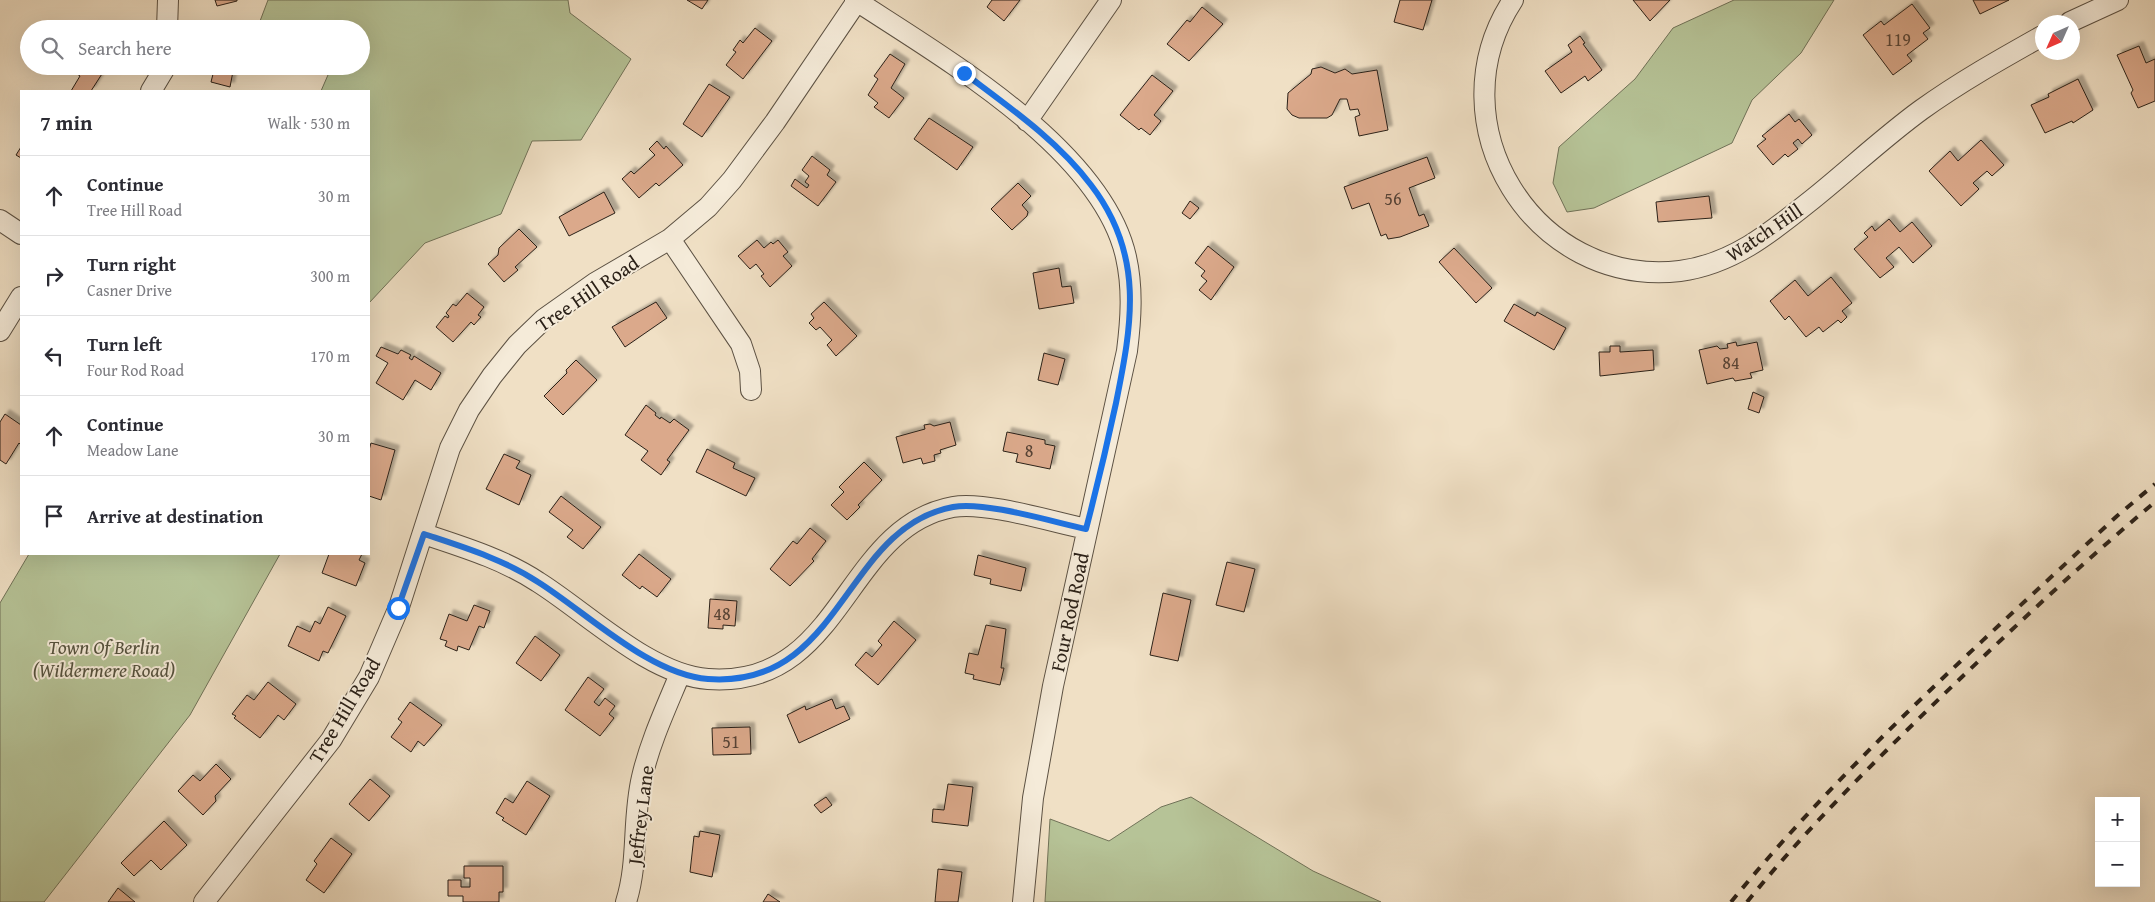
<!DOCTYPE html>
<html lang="en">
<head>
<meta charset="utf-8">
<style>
  :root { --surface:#fff; --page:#f2f2f3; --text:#2b2b33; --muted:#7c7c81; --line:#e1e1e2 }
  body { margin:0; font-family:"Gentium Book Plus",serif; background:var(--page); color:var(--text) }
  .controls { position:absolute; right:15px; bottom:15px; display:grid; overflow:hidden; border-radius:0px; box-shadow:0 5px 20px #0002 }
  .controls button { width:45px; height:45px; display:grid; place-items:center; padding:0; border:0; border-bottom:1px solid var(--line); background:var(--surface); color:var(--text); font:25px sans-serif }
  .compass { position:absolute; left:2035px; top:15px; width:45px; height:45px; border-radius:50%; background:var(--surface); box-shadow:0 5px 20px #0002; rotate:225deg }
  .stop { position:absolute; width:15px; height:15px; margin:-11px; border:4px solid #1a73e8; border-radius:50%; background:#fff }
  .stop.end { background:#1a73e8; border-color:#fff; box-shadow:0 1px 5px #0008 }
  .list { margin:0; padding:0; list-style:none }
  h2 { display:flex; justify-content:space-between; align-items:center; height:65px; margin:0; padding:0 20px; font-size:21px }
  h2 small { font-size:16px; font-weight:400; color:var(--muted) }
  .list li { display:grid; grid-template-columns:32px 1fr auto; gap:15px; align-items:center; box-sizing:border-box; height:80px; padding:0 20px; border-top:1px solid var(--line) }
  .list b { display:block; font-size:19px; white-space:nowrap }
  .list p { margin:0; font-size:16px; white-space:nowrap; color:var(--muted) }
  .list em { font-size:16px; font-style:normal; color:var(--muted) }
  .icon { flex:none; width:28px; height:28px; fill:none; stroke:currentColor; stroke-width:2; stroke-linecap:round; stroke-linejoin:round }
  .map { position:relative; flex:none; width:2155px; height:902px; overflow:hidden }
  .search { position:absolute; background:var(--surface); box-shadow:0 5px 20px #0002; left:20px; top:20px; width:350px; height:55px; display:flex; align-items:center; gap:12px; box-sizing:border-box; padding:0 18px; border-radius:28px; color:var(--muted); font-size:19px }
  .panel { position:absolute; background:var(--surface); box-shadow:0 5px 20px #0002; left:20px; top:90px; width:350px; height:465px; border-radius:0px }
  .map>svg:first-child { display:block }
  .green { fill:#b6c397; stroke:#707258 }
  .building { fill:#dba98b; stroke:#2b2118; filter:url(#shadow) }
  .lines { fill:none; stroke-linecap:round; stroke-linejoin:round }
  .street-casing { stroke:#5c5143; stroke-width:22 }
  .street { stroke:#f5ebd9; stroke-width:20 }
  .rail { stroke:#2b2118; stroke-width:4; stroke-dasharray:9 9; stroke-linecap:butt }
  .route { stroke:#1a73e8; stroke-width:6 }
  .labels { text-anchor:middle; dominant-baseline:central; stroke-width:4; stroke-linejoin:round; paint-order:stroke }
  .number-label { font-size:18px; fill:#574335 }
  .street-label { font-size:20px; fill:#2b2118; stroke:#f5ebd9 }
  .park-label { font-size:20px; font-style:italic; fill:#55523e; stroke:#f5ebd9 }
</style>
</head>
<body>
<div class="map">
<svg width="2155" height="902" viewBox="0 0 2155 902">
  <defs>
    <filter id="shadow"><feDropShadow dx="4.5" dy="-4.5" stdDeviation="1" flood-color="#0004"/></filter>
  </defs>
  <rect width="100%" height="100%" fill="#f0e0c5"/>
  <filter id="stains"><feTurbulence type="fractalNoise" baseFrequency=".004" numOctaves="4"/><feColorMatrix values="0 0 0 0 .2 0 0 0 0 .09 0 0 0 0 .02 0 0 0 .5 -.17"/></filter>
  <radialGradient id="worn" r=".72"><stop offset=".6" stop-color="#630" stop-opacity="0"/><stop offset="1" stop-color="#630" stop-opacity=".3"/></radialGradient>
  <!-- green -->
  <path class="green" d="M268 0H568L570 13 631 59 581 140 532 141 501 214 425 243 369 303V91H321L331 68 322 66H361V29H257Z
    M1734 0H1834L1801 53 1752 100 1732 143 1594 208 1567 212 1553 183 1559 147 1635 79 1673 28Z
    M29 554H280L190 715 44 902H0V603Z
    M1191 797 1313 871 1381 902H1045L1050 819 1109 841 1161 807Z"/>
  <!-- building -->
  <path class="building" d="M215 0H237V1L217 6Z
    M687 0H708L702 9Z
    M992 0H1020L1004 21 987 7Z
    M1400 0H1432L1423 30 1394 22Z
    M1633 0H1670L1650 21Z
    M1973 0H2009L1980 14Z
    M1912 4 1930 28 1923 33 1928 39 1907 55 1912 61 1893 75 1863 35 1881 21 1884 25Z
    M1202 7 1223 24 1189 61 1167 44 1187 20 1190 22Z
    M755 28 772 41 743 79 726 65 736 52 733 50 740 40 743 43Z
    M1580 36 1585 43 1583 44 1602 70 1588 81 1585 76 1561 93 1545 71 1572 52 1568 45Z
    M2139 46 2146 63 2155 59V101L2138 108 2131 93 2133 90 2117 55Z
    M890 54 905 64 891 88 904 98 889 118 874 107 878 103 868 95 878 79 874 76Z
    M76 66H107L91 91H71L80 76 73 71Z
    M215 66H234L230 87 211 82Z
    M1321 67 1335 73 1345 69 1352 74 1377 70 1388 130 1359 136 1355 117 1360 115 1358 109 1350 110 1347 99H1340L1332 115 1327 118H1299L1292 115 1287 109 1288 93 1311 74 1312 69Z
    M1152 75 1173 91 1154 115 1161 121 1150 135 1141 128 1139 130 1120 115Z
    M2078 79 2093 110 2073 123 2072 121 2045 133 2031 105 2049 97 2048 94Z
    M709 84 730 97 702 137 683 124Z
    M1789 114 1795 122 1799 119 1812 135 1802 144 1798 139 1793 143 1798 149 1788 157 1785 154 1773 165 1757 146 1766 139 1762 136Z
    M929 118 973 147 957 170 914 139Z
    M1981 140 2004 165 1992 176 1987 171 1973 183 1979 189 1961 206 1929 171 1950 151 1958 161Z
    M657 141 664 149 666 146 683 165 659 186 656 183 639 198 622 179 631 171 634 174 655 155 649 149Z
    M21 147V158L16 155Z
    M812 156 830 170 827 175 836 182 818 206 791 186 795 179 807 188 809 185 805 182 809 176 802 170Z
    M1427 157 1435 178 1409 188 1419 216 1424 214 1429 226 1400 237 1388 239 1386 234 1381 236 1369 203 1352 209 1344 187Z
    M1018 183 1031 196 1022 205 1028 212 1027 216 1012 230 991 209Z
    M604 192 615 213 569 236 559 217Z
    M1709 196 1712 218 1658 222 1656 202Z
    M1190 201 1199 208 1190 219 1182 213Z
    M1889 219 1900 232 1912 222 1932 246 1913 263 1899 247 1886 258 1894 267 1880 278 1854 249 1868 237 1864 233 1872 226 1875 231Z
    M519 229 537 247 515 267 518 270 504 282 488 264 498 255 499 248Z
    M757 240 764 248 771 242 773 244 778 240 788 252 783 256 792 266 770 287 761 276 764 274 756 264 750 269 738 256Z
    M1208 246 1234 267 1211 300 1199 290 1207 281 1201 276 1205 271 1195 263Z
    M1454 248 1492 288 1476 303 1439 262Z
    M1059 268 1062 287 1071 286 1074 303 1039 309 1033 273Z
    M1831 277 1852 303 1842 311 1847 317 1841 323 1838 320 1823 332 1819 327 1806 337 1789 316 1785 320 1770 301 1795 280 1808 296Z
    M467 293 484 307 478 315 481 317 474 325 471 322 453 342 436 327 445 316 448 318 449 316 446 313 453 304 456 306Z
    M656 302 667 318 625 347 612 327Z
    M824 302 857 336 836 356 827 345 832 340 820 327 816 330 809 323 814 318 811 314Z
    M1514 304 1535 316 1537 312 1566 328 1554 350 1504 321Z
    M1736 342 1737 346 1757 342 1763 370 1750 373 1752 378 1735 381 1733 378 1707 384 1699 350 1717 346 1720 349 1728 348 1727 344Z
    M1610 346H1620V352L1653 350 1654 370 1600 376 1599 352H1610Z
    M381 347 398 354 401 350 411 355 409 358 412 360 414 356 441 373 431 390 415 380 403 400 376 383 388 363 376 356Z
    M1044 353 1065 359 1058 385 1038 380Z
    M576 360 597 380 563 415 544 396 567 373 566 370Z
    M1753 392 1764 397 1759 413 1748 409Z
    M646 405 656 413 655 415 660 419 661 417 670 423 674 419 689 430 667 460 670 462 661 475 641 460 648 451 625 435Z
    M5 414 21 425V445L19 443 6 464 0 460V422Z
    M950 422 956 445 940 450 941 453 934 455 935 461 923 464 921 458 903 463 896 437 925 429 924 425 930 424 934 426Z
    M1007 432 1045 440V444L1055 446 1050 469 1016 462 1018 454 1003 451Z
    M371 443 395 450 381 500 369 496V450Z
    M707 449 735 463 733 468 755 478 746 496 696 472Z
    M504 454 520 461 516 468 531 475 519 505 486 489Z
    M864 462 882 480 858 505 860 507 847 520 831 505 844 492 839 487Z
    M561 496 601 527 583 549 567 537 573 530 549 512Z
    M810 528 826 541 812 559 814 561 790 586 770 569 793 541 797 544Z
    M329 554H362L359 560 365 563 356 586 322 573Z
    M639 554 671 579 657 597 642 586 640 589 622 575Z
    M978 555 1026 568 1021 591 990 584 991 579 974 575Z
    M1227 562 1255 569 1244 612 1216 605Z
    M1163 593 1191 600 1178 661 1150 655Z
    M710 599 737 601 735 626 723 625V629L708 628Z
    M474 605 490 611 484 628 479 626 469 650 458 646 457 651 445 646 447 641 440 639 449 614 467 621Z
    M328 607 346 616 328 653 323 651 319 661 288 646 297 626 310 632 315 621 320 624Z
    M894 621 916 640 878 685 855 665 866 652 872 657 882 645 878 641Z
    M986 625 1006 629 1001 668H1004L1000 685 973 679 974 675 965 673 969 653 978 655Z
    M535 636 560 655 541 681 516 663Z
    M588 677 604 689 594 702 599 706 605 698 615 706 609 714 614 718 600 736 565 710Z
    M268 682 296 704 284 720 278 715 260 738 234 718 236 716 232 714 247 695 254 700Z
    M832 699 836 709 844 706 850 719 799 743 787 715 805 706 806 710Z
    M410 702 442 725 424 746 418 741 411 752 391 737 402 722 398 719Z
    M750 727 751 754 713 755 712 728Z
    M216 764 231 779 215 796 216 801 203 815 178 791 193 775 200 781Z
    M370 779 390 796 369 821 349 804Z
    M527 781 550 796 526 835 502 820 504 818 496 813 505 798 513 803Z
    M948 784 973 787 968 826 932 822 933 809 944 810Z
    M826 797 832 805 821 813 814 805Z
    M164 821 187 845 161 870 151 860 134 876 121 863Z
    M700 831 720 835 712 877 690 872 694 836 699 837Z
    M331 838 352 854 324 893 306 880 317 864 314 861Z
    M464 866H503V892H499V902H463V896H448V880H461V887H470V878H464Z
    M938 869 962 872 958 902H935Z
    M118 888 135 902H108Z
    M768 894 780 902H763Z"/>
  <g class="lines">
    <defs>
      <path id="street" d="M855 0C942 57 1102 149 1126 257 1133 288 1131 319 1127 351L1053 686 1033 798 1023 902
        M1513 0C1432 123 1534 288 1680 271 1734 264 1774 230 1814 198 1850 169 1884 137 1921 110 1960 82 2001 59 2042 36
        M2070 22 2118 0
        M167 29 168 0
        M151 91 166 66
        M1027 121 1111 0
        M0 220 21 234
        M670 239 741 344 750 371 751 390
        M0 331 21 297
        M424 534C463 547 503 559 538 582 586 612 650 675 708 679 843 689 843 527 953 507 985 501 1053 522 1087 529
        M204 902 331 740 369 677 399 607 450 448 469 410 492 376 517 345 544 319 595 283 670 239 708 207 732 180 775 122 857 1
        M626 902C639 861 632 819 642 777 650 742 666 708 680 674"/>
    </defs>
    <!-- street casing -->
    <use href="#street" class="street-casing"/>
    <!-- street -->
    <use href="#street" class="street"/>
    <!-- rail -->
    <path class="rail" d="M1731 902C1846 761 1984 640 2117 516L2155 484
      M1747 902C1806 829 1874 762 1942 696 2011 630 2081 564 2155 502"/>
  </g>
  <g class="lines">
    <!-- route -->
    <path class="route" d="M398 608 424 534C463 547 503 559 538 582 586 612 650 675 708 679 843 689 843 527 953 507 985 501 1053 522 1086 529 1097 487 1107 445 1116 403 1132 324 1145 255 1091 185 1057 140 1009 107 964 73"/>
  </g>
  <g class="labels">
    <!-- number labels -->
    <g class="number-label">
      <text x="1898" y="39">119</text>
      <text x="1393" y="198">56</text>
      <text x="1731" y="362">84</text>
      <text x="1029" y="450">8</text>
      <text x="722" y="613">48</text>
      <text x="731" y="741">51</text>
    </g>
    <!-- street labels -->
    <g class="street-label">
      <text transform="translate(1764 232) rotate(-34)">Watch Hill</text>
      <text transform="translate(587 293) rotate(-34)">Tree Hill Road</text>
      <text transform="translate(1069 612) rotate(-78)">Four Rod Road</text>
      <text transform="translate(344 710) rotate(-59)">Tree Hill Road</text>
      <text transform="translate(640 815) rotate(-83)">Jeffrey Lane</text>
    </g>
    <!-- park labels -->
    <g class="park-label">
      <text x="104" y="646">Town Of Berlin<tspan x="104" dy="23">(Wildermere Road)</tspan></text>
    </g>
  </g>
  <rect width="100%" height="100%" filter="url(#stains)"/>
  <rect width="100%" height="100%" fill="url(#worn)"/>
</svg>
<div class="controls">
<button>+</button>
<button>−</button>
</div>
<svg class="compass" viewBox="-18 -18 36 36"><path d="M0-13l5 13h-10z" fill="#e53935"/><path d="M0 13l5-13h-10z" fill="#7c7c81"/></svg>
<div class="stop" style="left:398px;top:608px"></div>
<div class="stop end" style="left:964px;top:73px"></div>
<div class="search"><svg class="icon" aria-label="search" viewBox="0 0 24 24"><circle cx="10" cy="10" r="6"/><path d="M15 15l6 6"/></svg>Search here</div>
<section class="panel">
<h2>7 min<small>Walk · 530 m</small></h2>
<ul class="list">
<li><svg class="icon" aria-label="ahead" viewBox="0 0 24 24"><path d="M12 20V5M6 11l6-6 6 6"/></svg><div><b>Continue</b><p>Tree Hill Road</p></div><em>30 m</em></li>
<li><svg class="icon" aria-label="right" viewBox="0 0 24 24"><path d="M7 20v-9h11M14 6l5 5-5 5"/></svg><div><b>Turn right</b><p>Casner Drive</p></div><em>300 m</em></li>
<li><svg class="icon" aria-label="left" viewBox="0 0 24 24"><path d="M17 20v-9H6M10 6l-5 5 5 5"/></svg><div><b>Turn left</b><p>Four Rod Road</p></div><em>170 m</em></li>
<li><svg class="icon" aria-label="ahead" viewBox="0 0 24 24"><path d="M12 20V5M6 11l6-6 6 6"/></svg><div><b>Continue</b><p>Meadow Lane</p></div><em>30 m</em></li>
<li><svg class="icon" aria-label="arrive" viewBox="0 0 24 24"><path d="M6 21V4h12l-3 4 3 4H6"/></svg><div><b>Arrive at destination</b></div></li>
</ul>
</section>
</div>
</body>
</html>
